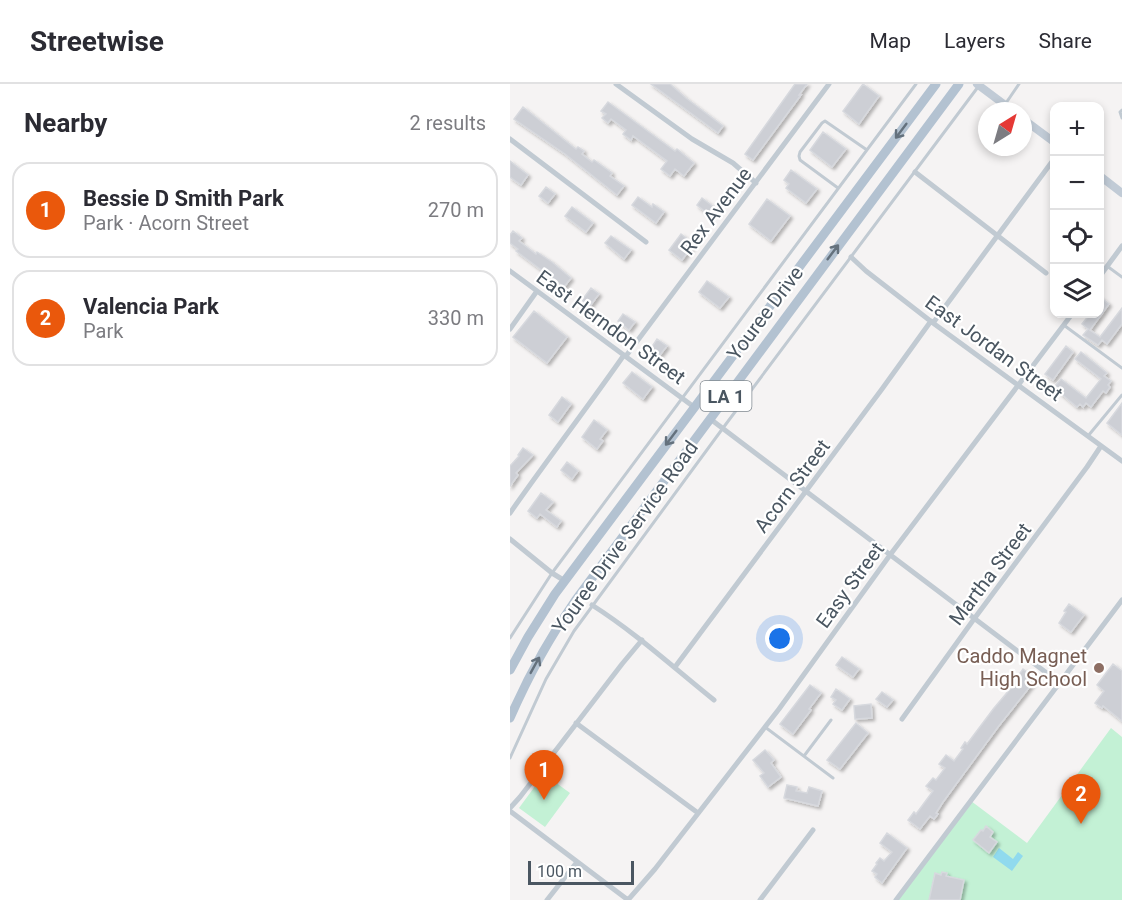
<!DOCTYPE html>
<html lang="en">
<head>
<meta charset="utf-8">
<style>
  :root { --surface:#fff; --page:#f2f2f3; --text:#2b2b33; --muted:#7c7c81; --line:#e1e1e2; --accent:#ea580c }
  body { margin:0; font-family:Roboto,sans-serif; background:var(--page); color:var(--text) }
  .controls { position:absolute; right:18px; top:18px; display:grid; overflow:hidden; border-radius:12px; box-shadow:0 3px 9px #0003 }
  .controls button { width:54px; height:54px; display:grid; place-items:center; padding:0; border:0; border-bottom:2px solid var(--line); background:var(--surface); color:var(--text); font:30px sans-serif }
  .compass { position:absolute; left:468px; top:18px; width:54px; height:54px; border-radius:50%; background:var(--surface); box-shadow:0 3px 9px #0003; rotate:37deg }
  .scale { position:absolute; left:18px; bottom:15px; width:106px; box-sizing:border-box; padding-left:6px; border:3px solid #4a5661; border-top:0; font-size:16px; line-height:21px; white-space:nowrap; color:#4a5661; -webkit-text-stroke:4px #fff; paint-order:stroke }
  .you { position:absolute; left:270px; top:555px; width:21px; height:21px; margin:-15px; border:4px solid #fff; border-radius:50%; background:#1a73e8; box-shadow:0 0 0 9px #1a73e833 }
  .badge { display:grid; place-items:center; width:39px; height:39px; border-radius:50%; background:var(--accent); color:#fff; font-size:20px; font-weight:700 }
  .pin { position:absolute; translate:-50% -50px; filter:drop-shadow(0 2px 3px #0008) }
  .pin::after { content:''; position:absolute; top:32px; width:21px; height:18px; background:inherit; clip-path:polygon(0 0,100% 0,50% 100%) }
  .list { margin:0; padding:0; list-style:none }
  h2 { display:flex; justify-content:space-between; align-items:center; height:78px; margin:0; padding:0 24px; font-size:26px }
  h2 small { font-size:20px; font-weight:400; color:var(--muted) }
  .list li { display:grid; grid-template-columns:39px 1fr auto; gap:18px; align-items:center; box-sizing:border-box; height:96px; margin:0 12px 12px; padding:0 12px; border:2px solid var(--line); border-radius:18px }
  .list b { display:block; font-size:22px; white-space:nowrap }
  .list p { margin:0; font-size:20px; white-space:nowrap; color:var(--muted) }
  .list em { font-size:20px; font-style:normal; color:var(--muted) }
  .icon { flex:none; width:33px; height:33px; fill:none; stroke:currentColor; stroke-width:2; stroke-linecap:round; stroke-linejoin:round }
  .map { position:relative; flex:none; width:612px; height:816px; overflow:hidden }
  header { display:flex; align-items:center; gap:36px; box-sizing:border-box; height:84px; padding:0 30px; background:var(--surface); border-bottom:2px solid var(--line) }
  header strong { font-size:28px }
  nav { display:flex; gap:33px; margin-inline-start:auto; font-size:21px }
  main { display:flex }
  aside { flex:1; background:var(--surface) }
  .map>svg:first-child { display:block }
  .green { fill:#c3f1d5 }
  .water { fill:#90daee }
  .building { fill:#cdcfd5; stroke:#d7d9de; stroke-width:1.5; filter:url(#shadow) }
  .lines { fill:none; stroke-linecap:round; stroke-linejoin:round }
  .lane { stroke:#c1cad2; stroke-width:3 }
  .street { stroke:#c1cad2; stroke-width:5 }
  .secondary { stroke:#c1cbd6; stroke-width:8 }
  .primary { stroke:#b3c2d1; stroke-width:9 }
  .oneway { stroke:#64717d }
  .education-dot { fill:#8d6e63; stroke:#fff; stroke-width:2 }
  .labels { text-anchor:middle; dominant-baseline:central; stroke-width:4.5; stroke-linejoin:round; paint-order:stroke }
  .shield { fill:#fff; stroke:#808990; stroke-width:1.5 }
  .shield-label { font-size:18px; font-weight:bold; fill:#4a5661 }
  .street-label { font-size:20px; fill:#4a5661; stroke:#fff }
  .education-label { font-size:20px; fill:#785e54; stroke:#fff; text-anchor:end }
</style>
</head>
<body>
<header>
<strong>Streetwise</strong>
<nav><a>Map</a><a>Layers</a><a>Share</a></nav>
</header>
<main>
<aside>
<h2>Nearby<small>2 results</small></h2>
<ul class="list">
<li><span class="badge">1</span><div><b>Bessie D Smith Park</b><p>Park · Acorn Street</p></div><em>270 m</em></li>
<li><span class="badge">2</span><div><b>Valencia Park</b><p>Park</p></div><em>330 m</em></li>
</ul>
</aside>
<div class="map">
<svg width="612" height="816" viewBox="0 0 612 816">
  <defs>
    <filter id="shadow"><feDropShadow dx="2.5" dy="2.5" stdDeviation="1.5" flood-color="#0004"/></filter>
  </defs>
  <rect width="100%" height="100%" fill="#f5f3f3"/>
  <!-- green -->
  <path class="green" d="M601 644 612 653V816H386L461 717 517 759Z
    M34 690 60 709 35 743 9 724Z"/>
  <!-- water -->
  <path class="water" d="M489 764 503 775 508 768 513 772 502 787 483 773Z"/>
  <!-- building -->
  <path class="building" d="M141 0H160L176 14 213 42 208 49Z
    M285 0H297L289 11H291L243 76 235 70Z
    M353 0 369 12 349 40 333 27Z
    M98 18 165 67 167 65 184 79 174 92 165 85 160 92 151 85 157 77 123 52 121 56 113 50 116 46 101 35 98 39 92 34 96 30 91 27Z
    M13 23 66 65 68 63 74 67 72 70 82 78 84 76 102 89 100 92 114 102 107 111 55 70 4 35Z
    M313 48 336 65 322 83 300 66Z
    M0 77 18 91 11 101 0 93Z
    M281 86 307 105 296 119 276 104 279 100 274 96Z
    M36 103 45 110 38 119 29 112Z
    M128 113 142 123 143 120 154 128 146 139 122 121Z
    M192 114 204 123 198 130 187 121Z
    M257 115 280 132 261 157 239 140Z
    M62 123 83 139 76 148 55 132Z
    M3 147 12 154 9 157 26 170 27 168 42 178 61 194 54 203 6 167 8 165 0 159V151Z
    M171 150 184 160 172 176 159 166Z
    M101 152 121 166 114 175 95 159Z
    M197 197 219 213 210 224 189 208Z
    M81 204 89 210 80 222 72 216Z
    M590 213 599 220 580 246 590 253 612 224V240L597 260 592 256 588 261 573 251 578 245 572 240 580 230H590Z
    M24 227 57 253 37 279 3 253Z
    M113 230 125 238 119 246 108 237Z
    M147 255 157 262 150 271 141 264Z
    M556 262 563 268 543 296 535 290Z
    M571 268 597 289 594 292 601 297 598 301 600 303 596 309 593 307 581 323 576 319 573 323 570 320 567 323 549 308 550 306 545 302 551 295 576 314 591 295 565 275Z
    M122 288 142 303 133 315 113 299Z
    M52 313 61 320 48 338 39 331Z
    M612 319V351L597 339Z
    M84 336 97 346 90 355 93 357 87 365 72 353Z
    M13 364 23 371 6 389 8 391 0 402V382L9 372 8 371Z
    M57 378 68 387 62 395 51 386Z
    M31 409 43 418 36 426 51 437 47 443 30 430 27 434 18 427Z
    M559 520 574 531 561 548 549 539 556 528 554 527Z
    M332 573 349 585 343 593 326 581Z
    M603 580 612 587V637L593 622 592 624 585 619 594 607 587 601Z
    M513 585 526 595 488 643 433 718 426 729 428 730 424 735 420 732 410 745 398 736 404 728 406 730 423 707 416 702 423 694 426 696 435 684 429 680 436 671 444 677 453 665 451 664 455 658 457 660 484 624 501 604 496 600 502 592 506 595Z
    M300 601 311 609 299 625 301 626 283 650 270 640Z
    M326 605 340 615 332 626 323 620 326 616 321 613Z
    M372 608 383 616 377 623 366 615Z
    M361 620 362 634 345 635 344 622Z
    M346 639 358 649 330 685 317 676Z
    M255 666 264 676 261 679 271 693 258 703 250 692 254 689 243 676Z
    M277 701 287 703 286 707 297 709 299 703 312 707 308 722 274 714Z
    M476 742 483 748 480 753 487 758 479 769 463 756 471 746 473 747Z
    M377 749 397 764 372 799 365 793 367 790 362 787 367 780 366 779 370 774 374 777 382 768 370 759Z
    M432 788 437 789 436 792 454 796 450 816H419L425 789 431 791Z"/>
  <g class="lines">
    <!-- lane -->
    <path class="lane" d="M496 19 509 0
      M612 26 610 28 612 34
      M328 104 290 76 289 72 290 68 312 39 315 37 357 66
      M597 182 612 193
      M555 242 612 284
      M578 352 612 311
      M0 554 42 489 406 0
      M255 643 323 694
      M294 672 321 636
      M0 674 36 595 64 547 213 344 468 3"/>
    <!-- street -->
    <path class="street" d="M106 0 182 55 223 79 246 99
      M0 55 136 158
      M405 88 536 189
      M341 173 356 187 423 239 612 377
      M0 187 184 323
      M590 192 612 162
      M423 239 544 75
      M0 245 27 207
      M116 272 319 0
      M199 334 550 599
      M0 429C37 376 77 324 114 271
      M0 455 42 489 55 497
      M82 521C126 549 164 584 204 616
      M165 583 372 305 421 237
      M392 635 464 535 577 383 591 362
      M66 639 188 729
      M0 724 10 713 112 580 132 556
      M0 727 118 816
      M37 816 67 778
      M118 816 145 785 269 625 380 471 562 230
      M250 816 303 746
      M386 816 612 516"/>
    <!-- secondary -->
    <path class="secondary" d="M467 0 503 27
      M513 35 544 58
      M590 92 612 109"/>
    <!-- primary -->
    <path class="primary" d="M0 586 18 553 45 510 426 0
      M0 634C18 593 39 554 65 517L449 0"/>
  </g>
  <!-- one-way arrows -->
  <defs><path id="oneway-shaft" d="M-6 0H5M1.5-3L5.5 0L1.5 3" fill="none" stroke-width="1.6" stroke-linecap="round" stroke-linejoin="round" transform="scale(1.5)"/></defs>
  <g class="oneway">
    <use href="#oneway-shaft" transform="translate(391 47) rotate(127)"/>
    <use href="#oneway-shaft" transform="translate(323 168) rotate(-53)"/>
    <use href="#oneway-shaft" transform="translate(161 354) rotate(127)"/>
    <use href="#oneway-shaft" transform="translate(25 581) rotate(-61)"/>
  </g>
  <!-- markers -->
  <circle class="education-dot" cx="589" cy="584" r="6"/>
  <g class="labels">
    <!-- shield labels -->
    <rect class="shield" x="190.5" y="297" width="51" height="30" rx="4.5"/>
    <g class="shield-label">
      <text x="216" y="312">LA 1</text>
    </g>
    <!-- street labels -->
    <g class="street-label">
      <text transform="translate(206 127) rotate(-53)">Rex Avenue</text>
      <text transform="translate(255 229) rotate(-53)">Youree Drive</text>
      <text transform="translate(101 243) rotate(36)">East Herndon Street</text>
      <text transform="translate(484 264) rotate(36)">East Jordan Street</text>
      <text transform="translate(282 402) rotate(-53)">Acorn Street</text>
      <text transform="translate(115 453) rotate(-54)">Youree Drive Service Road</text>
      <text transform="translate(480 490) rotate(-53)">Martha Street</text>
      <text transform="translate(340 501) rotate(-54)">Easy Street</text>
    </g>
    <!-- education labels -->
    <g class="education-label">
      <text x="577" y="572">Caddo Magnet<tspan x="577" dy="23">High School</tspan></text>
    </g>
  </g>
</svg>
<div class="controls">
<button>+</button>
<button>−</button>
<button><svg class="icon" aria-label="locate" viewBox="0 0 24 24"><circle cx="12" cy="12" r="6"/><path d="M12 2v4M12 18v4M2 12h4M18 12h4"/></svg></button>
<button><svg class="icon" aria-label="layers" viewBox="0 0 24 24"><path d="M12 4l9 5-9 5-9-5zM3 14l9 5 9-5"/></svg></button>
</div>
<svg class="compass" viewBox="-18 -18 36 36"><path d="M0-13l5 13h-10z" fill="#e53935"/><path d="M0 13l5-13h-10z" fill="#7c7c81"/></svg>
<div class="scale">100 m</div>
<div class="you"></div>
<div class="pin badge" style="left:34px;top:716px">1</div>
<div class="pin badge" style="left:571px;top:740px">2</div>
</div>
</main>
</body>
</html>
